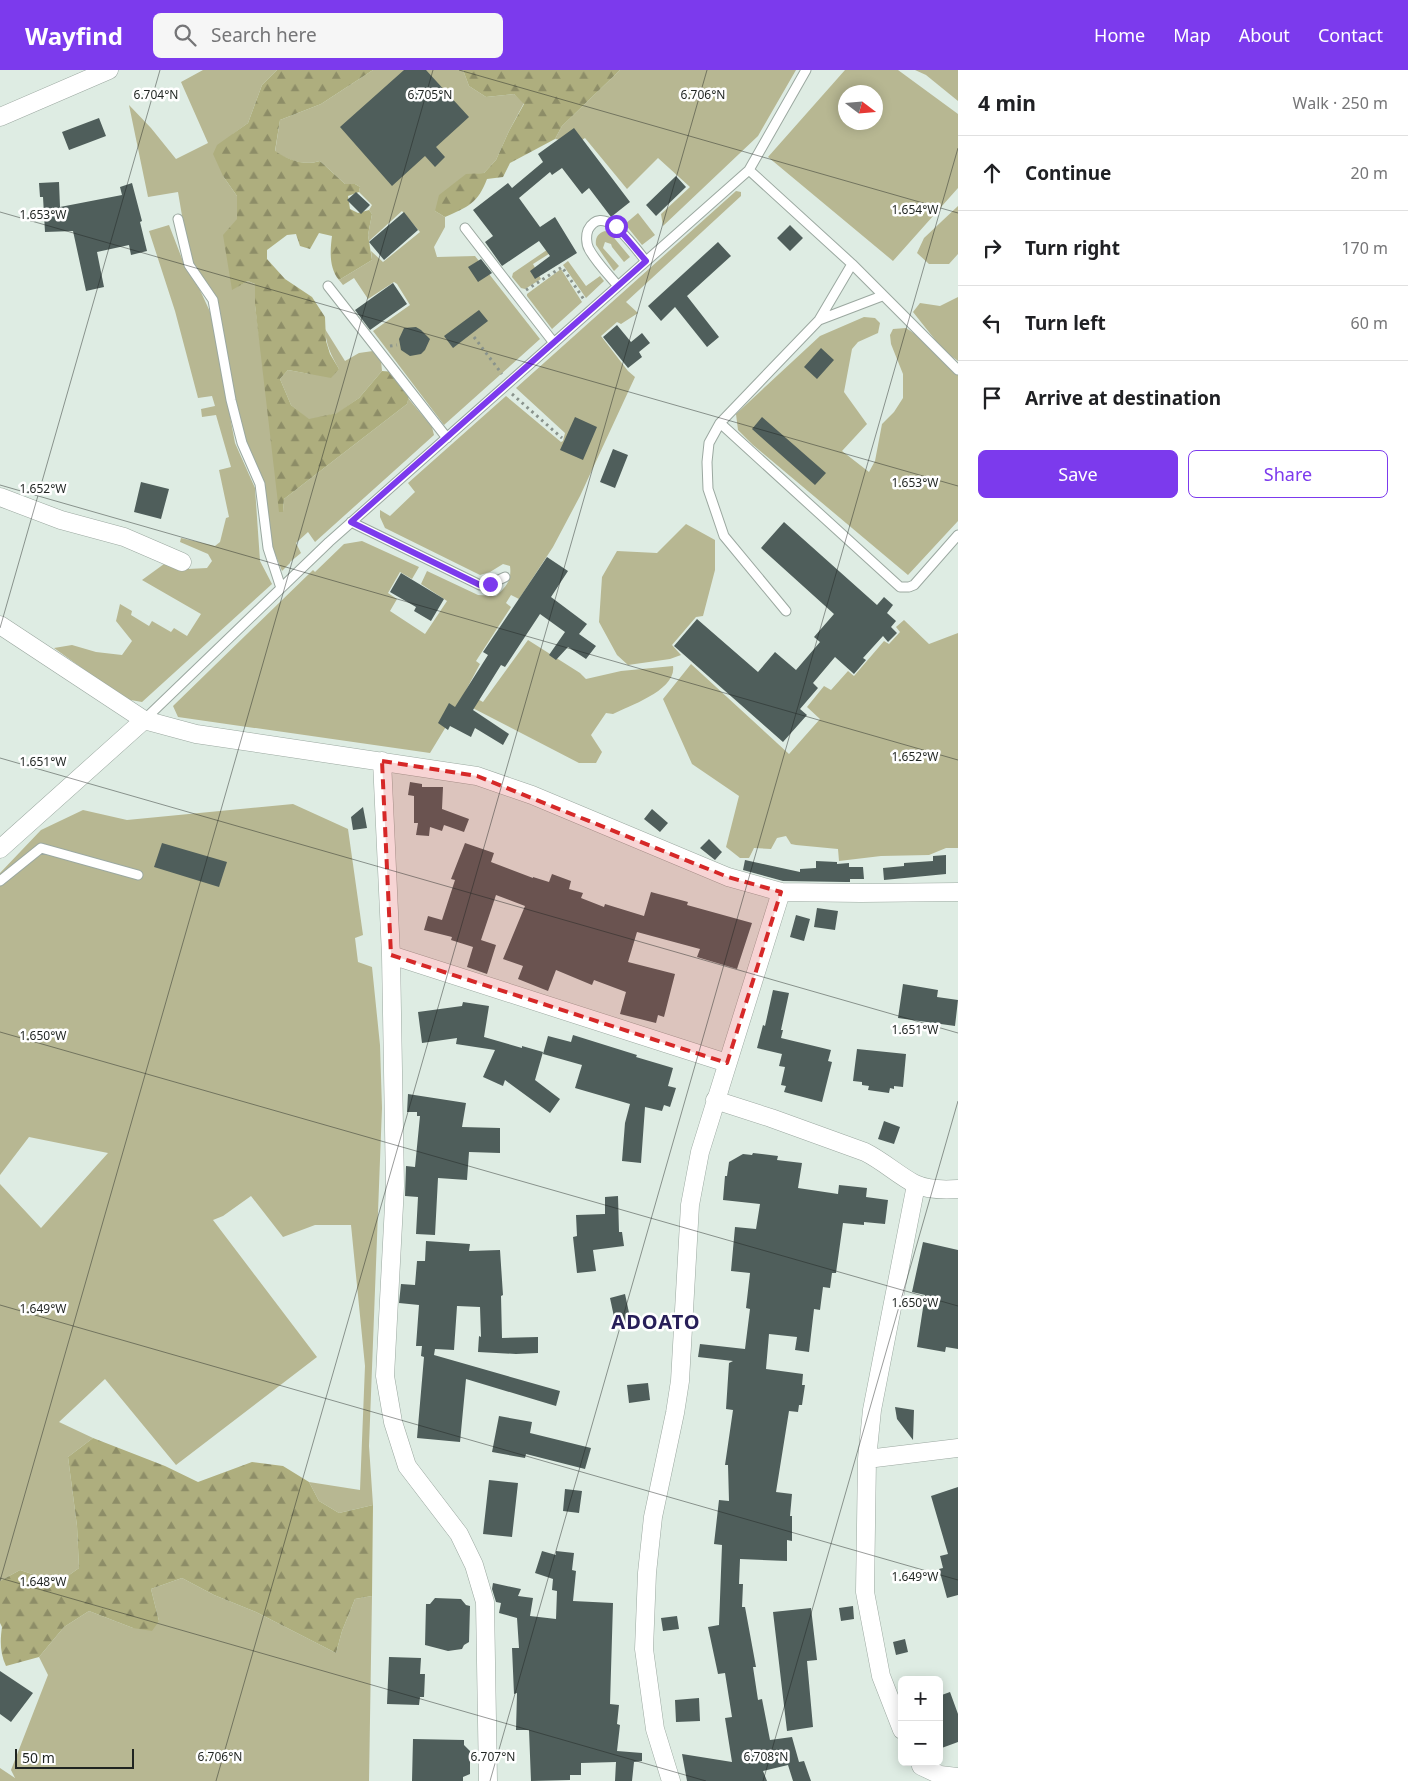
<!DOCTYPE html>
<html lang="en">
<head>
<meta charset="utf-8">
<style>
  :root { --surface:#fff; --page:#f6f6f6; --text:#202124; --muted:#757577; --line:#e0e0e0; --accent:#7c3aed }
  body { margin:0; font-family:"Noto Sans",sans-serif; background:var(--page); color:var(--text) }
  .controls { position:absolute; right:15px; bottom:15px; display:grid; overflow:hidden; border-radius:8px; box-shadow:0 2px 12px #0003 }
  .controls button { width:45px; height:45px; display:grid; place-items:center; padding:0; border:0; border-bottom:1px solid var(--line); background:var(--surface); color:var(--text); font:25px sans-serif }
  .compass { position:absolute; left:838px; top:15px; width:45px; height:45px; border-radius:50%; background:var(--surface); box-shadow:0 2px 12px #0003; rotate:106deg }
  .scale { position:absolute; left:15px; bottom:12px; width:119px; box-sizing:border-box; padding-left:5px; border:2px solid #1f2421; border-top:0; font-size:14px; line-height:18px; white-space:nowrap; color:#1f2421; -webkit-text-stroke:4px #fff; paint-order:stroke }
  .stop { position:absolute; width:15px; height:15px; margin:-11px; border:4px solid #7c3aed; border-radius:50%; background:#fff }
  .stop.end { background:#7c3aed; border-color:#fff; box-shadow:0 1px 5px #0008 }
  .list { margin:0; padding:0; list-style:none }
  h2 { display:flex; justify-content:space-between; align-items:center; height:65px; margin:0; padding:0 20px; font-size:21px }
  h2 small { font-size:16px; font-weight:400; color:var(--muted) }
  .list li { display:grid; grid-template-columns:32px 1fr auto; gap:15px; align-items:center; box-sizing:border-box; height:75px; padding:0 20px; border-top:1px solid var(--line) }
  .list b { display:block; font-size:19px; white-space:nowrap }
  .list em { font-size:16px; font-style:normal; color:var(--muted) }
  .actions { display:flex; gap:10px; padding:15px 20px }
  .actions a { flex:1; padding:11px 0; border:1px solid var(--accent); border-radius:8px; text-align:center; font-size:18px; color:var(--accent) }
  .actions .main { background:var(--accent); color:#fff }
  .icon { flex:none; width:28px; height:28px; fill:none; stroke:currentColor; stroke-width:2; stroke-linecap:round; stroke-linejoin:round }
  .map { position:relative; flex:none; width:958px; height:1711px; overflow:hidden }
  header { display:flex; align-items:center; gap:30px; box-sizing:border-box; height:70px; padding:0 25px; background:var(--accent); color:#fff }
  header strong { font-size:24px }
  nav { display:flex; gap:28px; margin-inline-start:auto; font-size:18px }
  .search { width:350px; height:45px; background:var(--page); display:flex; align-items:center; gap:12px; box-sizing:border-box; padding:0 18px; border-radius:8px; color:var(--muted); font-size:19px }
  main { display:flex }
  aside { flex:1; background:var(--surface) }
  .map>svg:first-child { display:block }
  .green { fill:#b7b792; fill-rule:evenodd }
  .forest { fill:url(#forest-firs) }
  .building { fill:#4f5e5b }
  .lines { fill:none; stroke-linecap:round; stroke-linejoin:round }
  .service-casing { stroke:#9ba8a0; stroke-width:11 }
  .minor-casing { stroke:#9ba8a0; stroke-width:19 }
  .path { stroke:#89938c; stroke-width:3; stroke-dasharray:2.5 4; stroke-linecap:butt }
  .service { stroke:#fff; stroke-width:9 }
  .minor { stroke:#fff; stroke-width:18 }
  .route { stroke:#7c3aed; stroke-width:6 }
  .marked { fill:#d62828; fill-opacity:0.2; stroke:#d62828; stroke-width:4; stroke-dasharray:10 6; stroke-linejoin:round }
  .ticks { fill:none; stroke:#1f2421; stroke-width:1; stroke-opacity:0.45 }
  .labels { text-anchor:middle; dominant-baseline:central; stroke-width:5; stroke-linejoin:round; paint-order:stroke }
  .district-label { font-size:20px; font-weight:bold; letter-spacing:1px; fill:#271e58; stroke:#fff }
  .ticks-label { font-size:12px; text-anchor:middle; fill:#1f2421; stroke:#fff; stroke-width:5; stroke-linejoin:round; paint-order:stroke }
</style>
</head>
<body>
<header>
<strong>Wayfind</strong>
<div class="search"><svg class="icon" aria-label="search" viewBox="0 0 24 24"><circle cx="10" cy="10" r="6"/><path d="M15 15l6 6"/></svg>Search here</div>
<nav><a>Home</a><a>Map</a><a>About</a><a>Contact</a></nav>
</header>
<main>
<div class="map">
<svg width="958" height="1711" viewBox="0 0 958 1711">
  <defs>
    <pattern id="forest-firs" width="22" height="20" patternUnits="userSpaceOnUse" patternTransform="scale(1.25)"><rect width="22" height="20" fill="#aeae7e"/><path d="M5 1l3.5 6h-7zM16 11l3.5 6h-7z" fill="#8d8d67"/></pattern>
  </defs>
  <rect width="100%" height="100%" fill="#deece3"/>
  <!-- green -->
  <path class="green" d="M203 0H277L262 15 248 53 233 64 223 106 237 126V149L232 219 248 211 255 214V235L283 442 284 429 407 334 408 328 432 357 434 365 315 472 308 462 296 473 301 483 290 492V493L282 501 271 474 261 417 244 374 218 251 190 193 178 122 148 127 129 35 151 58 176 89 208 73 181 12Z
    M373 0H463L469 16 486 27 514 24 524 33 509 61 496 90 484 103 466 105 435 141 445 147V157L434 177 437 187 475 186 540 269 444 355 373 261 410 235 397 214 394 212 368 229 354 208 343 215 339 210 372 190 371 181 383 192 420 162 402 141 369 171 368 165 372 144 369 140 372 135 359 122 360 117 355 114H345L320 91C303 96 289 90 275 82L280 50 321 34Z
    M620 0H796L758 66 663 156 661 144 690 117 658 88 627 119 585 68 569 78 562 70 555 69 562 56Z
    M845 0H898L958 44V118L893 191 768 87ZM846 22H876V52H846Z
    M915 0H958V31L926 5Z
    M736 121 741 122V126L626 232 638 243 621 254 617 252 601 266 628 301 635 307 580 426 553 477 519 529 511 525 506 533 511 537 476 591 480 594 465 622 483 632 528 570 580 603 586 609 621 601 673 596C677 620 629 636 613 644L606 643 591 665 602 682 596 693H579L461 632 430 683 178 647 173 636 313 500 315 502 344 474 362 471 419 497 412 509 400 502 388 523 397 529 390 541 425 564 447 531 421 514 427 501 478 525 496 526C506 517 512 510 510 496L503 494 490 502 480 505 385 458 380 447V440L390 446 415 422 408 413 506 326 561 372 563 371 565 363 516 318Z
    M958 136V184L949 194H929L917 183 924 168Z
    M638 143 655 165 642 175 625 154Z
    M169 155 186 199 200 220 211 244 235 373 255 418 260 491 272 514 142 632 125 629 54 578 72 575 96 582 122 585 132 571 116 551 120 534 132 541 131 545 149 556 152 551 171 562 174 558 187 566 201 544 142 510 164 494 188 499 207 498 212 491 208 484 180 472 181 468 215 476 220 472 226 448 229 447 219 400 231 397 216 345 202 347 201 339 215 336 212 326 198 328 175 241 149 161Z
    M605 161 610 163 630 187 624 192 612 177 611 174 605 172 603 178 619 196 614 201 596 175C595 168 598 163 605 161Z
    M560 171 563 175 533 194 541 209 525 219 521 218 512 207 513 203Z
    M568 191 586 216 600 206 604 211 586 228 563 195Z
    M561 199 582 232 552 259 527 226V224Z
    M958 227V291L944 281 913 242 920 233 940 236Z
    M864 247 875 248 880 253 878 263 858 272 852 279 844 322 867 354 842 381 869 402 875 391 882 354 894 342 903 328V304L891 274 890 265 893 259 906 258 918 266 958 305V451L908 505 753 375 738 360 736 344 820 266Z
    M325 259 345 291 359 283 373 281 381 290 382 301 359 328 338 343 309 350 291 335 280 309 288 300 310 304 339 299C331 285 326 275 325 259Z
    M686 454 715 470V500L703 546 696 547 672 575 681 585 670 589 628 595 617 585 599 552 602 507 617 481 657 483Z
    M904 550 929 574 958 563V778H946L929 785 881 786 839 791 838 779 796 775 791 774 786 766 777 768 771 779 754 778 749 788H740L726 777 739 726 692 694 663 629 691 594 789 684 820 649 807 637 824 616 831 620 848 601 854 606 884 571 889 574 900 562 896 557Z
    M293 734 348 759 363 865 355 868 358 892 372 897 380 975 382 1038 369 1376 373 1435 339 1443 319 1431 309 1412 360 1420 365 1296 351 1155H315L283 1167 251 1126 223 1146 213 1150 317 1287 176 1395 105 1309 59 1352 93 1368 68 1387 77 1456 79 1498 65 1508H44L20 1500 0 1511V1114L41 1158 108 1083 29 1067 0 1105V803L41 760 83 740 127 750Z
    M182 1508 214 1525 256 1542 336 1583 342 1561 355 1529 372 1526 369 1711H0V1698L15 1708 11 1700 48 1605 39 1587 64 1557 89 1541 133 1558 159 1551 151 1519Z"/>
  <!-- forest -->
  <path class="forest" d="M277 0H373L321 34 280 50 275 81C289 90 303 96 320 91L345 114H355L360 117 359 122 348 126 350 139 358 143 369 140 372 144 368 165 372 190 339 210C329 198 330 181 332 166L319 163 310 179 300 176 296 164 287 165 267 180V189L285 209 312 227 325 247 326 271 330 284 339 299 331 308 288 300 280 309 291 335 309 349 337 343 359 328 382 301 396 302 409 326 407 334 284 429 283 442H279L255 235V214L248 211 232 220 223 165 237 149V126L223 106 213 84 217 75 248 53 262 15Z
    M463 0H620L562 56 555 69 510 93 503 107 487 109C478 133 468 137 445 147L435 141 439 125 466 104 484 103 496 90 509 61 524 34 514 24 486 27 469 16Z
    M93 1368 165 1396 198 1412 252 1392 283 1396 309 1412 319 1431 339 1443 373 1435 372 1526 355 1529 342 1561 336 1583 256 1542 214 1525 182 1508 151 1519 159 1551 152 1561 133 1558 89 1541 64 1557 39 1587 6 1596C0 1583 0 1571 2 1557L0 1553V1511L20 1500 44 1508H65L79 1498 77 1456 68 1387Z"/>
  <!-- building -->
  <path class="building" d="M404 0H426L469 47 436 77 445 87 435 97 425 86 392 116 340 57Z
    M99 48 106 66 69 80 62 62Z
    M574 58 630 132 611 147 589 118 582 124 562 98 552 105 550 102 519 128 540 157 555 147 577 183 535 209 530 201 550 186 539 171 502 196 485 172 493 166 473 140 508 113 512 118 543 92 538 84Z
    M676 106 686 117 656 146 646 135Z
    M59 112 60 137 122 125 120 117 132 113 142 151 140 152 147 181 131 185 129 175 97 182 104 217 86 221 73 161 45 162 43 127H40L39 113Z
    M356 122 370 135 361 144 347 130Z
    M404 142 418 160 384 190 369 172Z
    M790 155 803 168 790 181 777 168Z
    M718 172 731 186 687 226 719 267 707 277 675 237 661 251 648 236Z
    M481 189 492 203 478 212 468 197Z
    M393 213 407 234 370 260 355 240Z
    M479 240 488 251 453 278 444 266Z
    M617 255 631 272 642 263 650 273 639 282 642 287 628 298 603 267Z
    M416 257 421 260 430 269 425 280 421 284 410 286 401 280 399 269 404 258Z
    M821 278 834 290 817 309 804 297Z
    M575 347 597 357 583 390 560 380Z
    M762 347 826 403 815 415 752 359Z
    M613 379 628 385 615 418 600 412Z
    M141 412 169 419 161 449 134 442Z
    M784 452 877 535 884 527 893 535 887 543 896 551 891 557 897 563 888 572 883 566 863 588 866 590 854 604 835 587 813 613 818 618 800 639 807 645 783 672 674 576 697 549 758 602 775 582 796 600 820 572 814 567 834 544 761 478Z
    M547 487 568 501 551 527 587 554 579 564 596 576 586 589 568 577 556 590 549 585 565 562 540 544 505 597 501 595 473 640 509 664 503 675 475 658 471 667 450 656 448 660 438 653 449 633 455 637 488 585 483 582Z
    M401 503 444 529 431 551 414 541 416 537 390 522Z
    M410 712 422 714V717H443L442 739 469 749 464 762 444 755 442 761 430 757 429 766 416 765 418 753H414V726L408 725Z
    M363 737 367 758 353 760 351 747Z
    M652 739 668 753 660 762 644 749Z
    M709 769 722 782 715 790 700 778Z
    M162 773 227 792 219 817 154 797Z
    M465 773 494 783 491 792 533 808V807L549 812 552 804 571 811 569 819 583 823 581 828 604 837 605 834 644 846 651 822 688 832 687 835 752 853 737 899 697 887 700 879 637 862 628 892 675 904 664 947 658 945 656 953 620 944 626 922 594 910 592 915 556 900 548 921 518 909 523 896 503 889 525 836 496 825 481 870 496 875 487 904 467 897 473 877 451 870 452 867 424 860 428 846 442 850 455 810 451 809Z
    M946 785V804L884 810 883 798 904 796V793L933 791V786Z
    M745 790 800 802V799L816 798V791L837 792V794L849 793V797H863L864 809H850V812H846L783 811 743 800Z
    M817 838 838 841 835 860 814 857Z
    M796 845 810 849 804 871 790 867Z
    M903 914 938 920 937 927 958 930 955 956 898 948Z
    M773 920 789 923 781 960H783L781 968 831 980 828 991 832 992 822 1032 784 1022 786 1016 781 1015 785 997 779 996 782 984 757 978 763 955 765 956Z
    M463 932 489 936 484 967 522 978V976L543 982 535 1010 560 1029 550 1043 505 1010 503 1016 483 1007 495 980 456 974 457 968 422 973 418 942 462 936Z
    M573 965 637 985 636 987 673 998 668 1016 676 1018 670 1037 664 1035 662 1041 645 1037 641 1093 622 1091 625 1053 630 1034 575 1018 582 995 543 984 548 966 571 972Z
    M857 979 906 984 903 1017 894 1016V1019L890 1018 889 1023 868 1020 869 1016 862 1015V1012L853 1011Z
    M408 1024 466 1033 462 1057 500 1058V1083L469 1082 467 1110 438 1108 435 1165 416 1164 418 1127 405 1126 406 1096 415 1097 420 1046H417V1042H407Z
    M884 1051 900 1057 894 1074 878 1069Z
    M753 1083 778 1086 777 1090 802 1093 798 1118 838 1124 839 1115 867 1118 866 1127 888 1130 885 1154 864 1152V1155L843 1153 836 1203H832L830 1218 823 1217 820 1240 814 1239 809 1282 795 1280 797 1267 769 1264 766 1299 803 1304 802 1315H805L802 1335H799L798 1342 789 1341 776 1422 792 1424 790 1446H792V1471L787 1470V1491L740 1489 739 1514H743L742 1537H745L756 1597H753L758 1630 762 1629 770 1670 792 1667 799 1692 804 1691 811 1711H793L788 1695 763 1701 767 1711H687L682 1684 732 1692 725 1648 732 1647 725 1603 718 1604 708 1557 719 1555 722 1475 714 1474 719 1430 729 1431 728 1395H725L733 1340 726 1339 729 1293 733 1291 698 1287 700 1274 745 1279 750 1239 746 1238 750 1203 731 1201 735 1157 756 1159 760 1134 723 1130 725 1106H727L729 1092 743 1084 752 1085Z
    M618 1126 619 1162H622L624 1176 593 1180 596 1201 577 1203 573 1167 577 1166 576 1145 605 1144V1127Z
    M426 1171 470 1174 469 1181 500 1180 503 1225 501 1226 502 1268 538 1267V1283L516 1284 478 1282 479 1266 481 1267 480 1237 457 1236 454 1280 435 1279 434 1285 560 1321 556 1336 466 1309 460 1372 417 1368 424 1287 421 1286 422 1276H416L419 1235 399 1233 401 1214 415 1215 417 1191H425Z
    M923 1172 958 1180V1279L946 1277 945 1282 917 1277 925 1225 912 1222Z
    M625 1224 631 1252 616 1256 610 1228Z
    M648 1313 650 1330 629 1333 627 1315Z
    M895 1337 914 1340 913 1370 897 1349Z
    M499 1346 532 1352 530 1363 591 1378 585 1399 526 1384 525 1388 492 1382Z
    M489 1410 518 1413 512 1467 483 1464Z
    M958 1417V1525L947 1528 939 1499 943 1498 940 1486 948 1484 931 1426Z
    M565 1419 582 1421 579 1443 563 1441Z
    M542 1481 556 1485V1481L574 1483 572 1500 576 1501 573 1531 613 1533 610 1634 619 1635 617 1654 620 1655 617 1681 642 1683V1691L634 1692 632 1711H615L616 1692 581 1693V1705H570V1710L531 1711 529 1660H516L517 1623 514 1624 512 1578H519L517 1548 499 1543 501 1533 496 1532 492 1519 493 1513 521 1519 518 1526 533 1528 530 1546 556 1549 557 1521 552 1520 553 1509 535 1503Z
    M435 1528 461 1529 466 1535 470 1536 469 1572 464 1575 462 1579 448 1581 425 1575 426 1534H430Z
    M853 1536 854 1549 841 1551 839 1538Z
    M811 1538 817 1590 807 1591 813 1657 787 1661 773 1542Z
    M677 1546 679 1559 663 1561 661 1548Z
    M905 1569 908 1582 896 1585 893 1572Z
    M389 1587 421 1588 420 1604H425L424 1627H420L419 1635 387 1634Z
    M0 1601 33 1623 11 1652 0 1644Z
    M950 1622 958 1644V1672L939 1679V1626Z
    M699 1628 700 1651 676 1652 675 1630Z
    M413 1669 464 1670V1675L470 1681V1704L463 1707V1711H412Z"/>
  <g class="lines">
    <defs>
      <path id="service" d="M749 100 852 194 958 300
        M178 149 189 195 213 230 231 330 242 373 260 414 268 478 281 518
        M465 158 554 273
        M328 216 447 368
        M618 216C608 204 596 192 589 179 586 174 586 165 588 160 604 130 636 180 646 191
        M819 250 882 226
        M720 353 900 517H909L914 515 958 465
        M351 452 480 515 490 514 505 507
        M786 541 724 466 708 419 707 392 709 373 720 353 819 250 852 194
        M144 650 329 472 749 100 806 0
        M0 811 41 778 138 805"/>
      <path id="minor" d="M0 47 109 0
        M0 427 61 450 124 467 182 492
        M0 555 144 650 196 664 477 706 532 725 728 807 781 822 861 823 958 822
        M382 691 391 885 395 1116 385 1306 393 1352 407 1396 459 1464 474 1495 485 1532 488 1711
        M0 779 144 650
        M391 885 727 993
        M715 1030 771 1048 865 1082C883 1091 898 1105 915 1114 928 1120 944 1120 958 1119
        M867 1389 958 1378
        M902 1660 881 1606 865 1522 867 1389 872 1340 916 1115
        M921 1696 940 1705 958 1707
        M671 1711 655 1659 644 1579 647 1503 653 1447 675 1343 680 1311 690 1135 700 1082 781 822"/>
    </defs>
    <!-- service casing -->
    <use href="#service" class="service-casing"/>
    <!-- minor casing -->
    <use href="#minor" class="minor-casing"/>
    <!-- path -->
    <path class="path" d="M526 220 562 197 585 231
      M474 267 502 304
      M390 276 397 275
      M512 324 562 368"/>
    <!-- service -->
    <use href="#service" class="service"/>
    <!-- minor -->
    <use href="#minor" class="minor"/>
  </g>
  <g class="lines">
    <!-- route -->
    <path class="route" d="M490 514 480 515 351 452 646 191 616 156"/>
  </g>
  <!-- marked area -->
  <path class="marked" d="M382 691 477 706 728 807 781 822 727 993 391 885Z"/>
  <!-- ticks -->
  <path class="ticks" d="M459 0 958 143M0 142 958 416M0 415 958 690M0 558 160 0M0 688 958 963M0 962 958 1236M0 1235 958 1510M0 1508 706 1711M0 1511 433 0M216 1711 707 0M490 1711 958 78M763 1711 958 1031"/>
  <g class="labels">
    <!-- district labels -->
    <g class="district-label">
      <text x="656" y="1251">ADOATO</text>
    </g>
  </g>
  <g class="ticks-label">
    <text x="156" y="29">6.704°N</text>
    <text x="430" y="29">6.705°N</text>
    <text x="703" y="29">6.706°N</text>
    <text x="915" y="144">1.654°W</text>
    <text x="43" y="149">1.653°W</text>
    <text x="915" y="417">1.653°W</text>
    <text x="43" y="423">1.652°W</text>
    <text x="915" y="691">1.652°W</text>
    <text x="43" y="696">1.651°W</text>
    <text x="915" y="964">1.651°W</text>
    <text x="43" y="970">1.650°W</text>
    <text x="915" y="1237">1.650°W</text>
    <text x="43" y="1243">1.649°W</text>
    <text x="915" y="1511">1.649°W</text>
    <text x="43" y="1516">1.648°W</text>
    <text x="220" y="1691">6.706°N</text>
    <text x="493" y="1691">6.707°N</text>
    <text x="766" y="1691">6.708°N</text>
  </g>
</svg>
<div class="controls">
<button>+</button>
<button>−</button>
</div>
<svg class="compass" viewBox="-18 -18 36 36"><path d="M0-13l5 13h-10z" fill="#e53935"/><path d="M0 13l5-13h-10z" fill="#757577"/></svg>
<div class="scale">50 m</div>
<div class="stop" style="left:616px;top:156px"></div>
<div class="stop end" style="left:490px;top:514px"></div>
</div>
<aside>
<h2>4 min<small>Walk · 250 m</small></h2>
<ul class="list">
<li><svg class="icon" aria-label="ahead" viewBox="0 0 24 24"><path d="M12 20V5M6 11l6-6 6 6"/></svg><div><b>Continue</b></div><em>20 m</em></li>
<li><svg class="icon" aria-label="right" viewBox="0 0 24 24"><path d="M7 20v-9h11M14 6l5 5-5 5"/></svg><div><b>Turn right</b></div><em>170 m</em></li>
<li><svg class="icon" aria-label="left" viewBox="0 0 24 24"><path d="M17 20v-9H6M10 6l-5 5 5 5"/></svg><div><b>Turn left</b></div><em>60 m</em></li>
<li><svg class="icon" aria-label="arrive" viewBox="0 0 24 24"><path d="M6 21V4h12l-3 4 3 4H6"/></svg><div><b>Arrive at destination</b></div></li>
</ul>
<div class="actions"><a class="main">Save</a><a>Share</a></div>
</aside>
</main>
</body>
</html>
